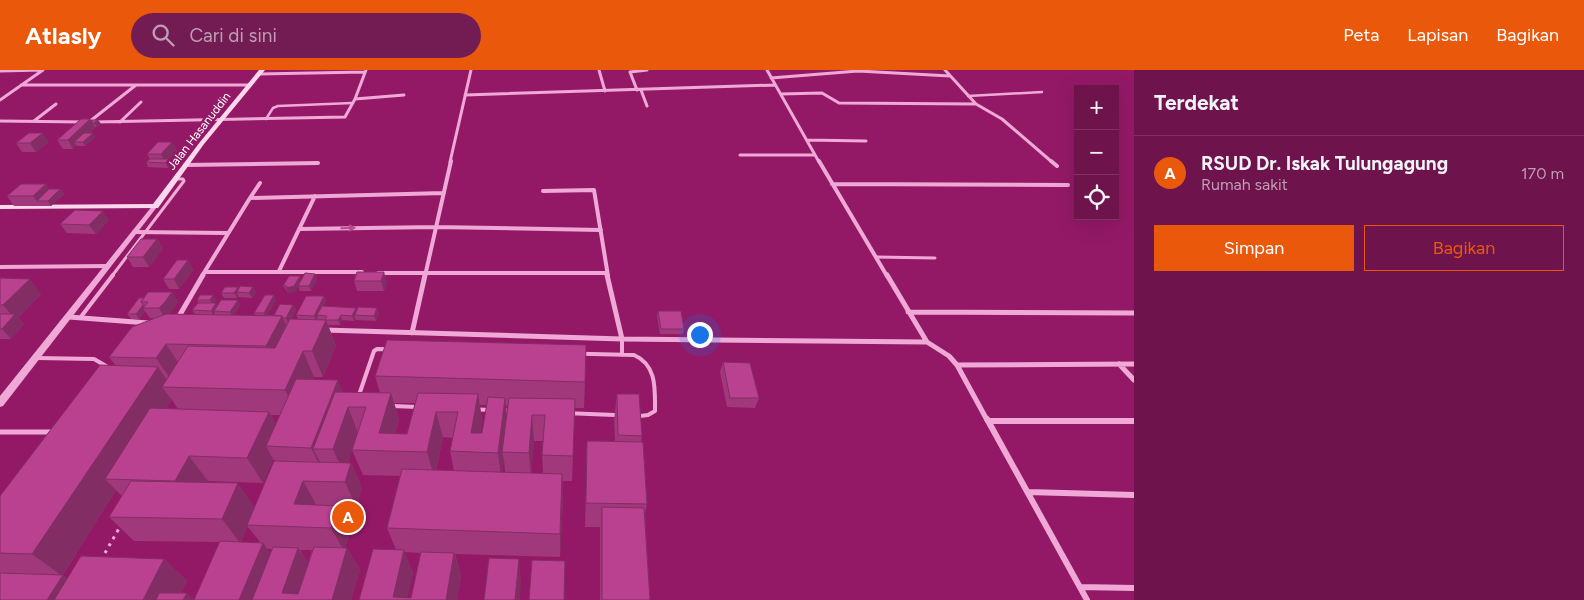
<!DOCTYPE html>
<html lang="id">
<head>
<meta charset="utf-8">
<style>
  :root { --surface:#6e134c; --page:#731c53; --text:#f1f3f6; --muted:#bf9eb5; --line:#803264; --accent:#ea580c }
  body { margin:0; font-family:Figtree,sans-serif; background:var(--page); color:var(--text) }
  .controls { position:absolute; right:15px; top:15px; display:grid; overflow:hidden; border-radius:0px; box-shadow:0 5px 20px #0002 }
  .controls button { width:45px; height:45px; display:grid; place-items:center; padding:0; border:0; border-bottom:1px solid var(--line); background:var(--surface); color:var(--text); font:25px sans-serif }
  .you { position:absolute; left:699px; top:264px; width:18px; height:18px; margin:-12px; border:4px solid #fff; border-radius:50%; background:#1a73e8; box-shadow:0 0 0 8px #1a73e833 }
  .badge { display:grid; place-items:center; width:32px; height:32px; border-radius:50%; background:var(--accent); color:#fff; font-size:16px; font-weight:700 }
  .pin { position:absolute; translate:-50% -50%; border:2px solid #fff; box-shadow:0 1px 5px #0006 }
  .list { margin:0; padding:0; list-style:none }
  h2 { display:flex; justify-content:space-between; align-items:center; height:65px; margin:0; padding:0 20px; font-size:21px }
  h2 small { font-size:16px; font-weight:400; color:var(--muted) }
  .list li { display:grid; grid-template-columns:32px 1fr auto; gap:15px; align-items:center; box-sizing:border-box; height:75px; padding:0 20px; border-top:1px solid var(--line) }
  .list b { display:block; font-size:19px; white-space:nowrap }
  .list p { margin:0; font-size:16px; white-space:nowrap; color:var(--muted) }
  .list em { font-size:16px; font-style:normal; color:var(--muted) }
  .actions { display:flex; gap:10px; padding:15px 20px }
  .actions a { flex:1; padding:11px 0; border:1px solid var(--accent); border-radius:0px; text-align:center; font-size:18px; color:var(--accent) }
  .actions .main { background:var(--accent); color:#fff }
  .icon { flex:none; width:28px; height:28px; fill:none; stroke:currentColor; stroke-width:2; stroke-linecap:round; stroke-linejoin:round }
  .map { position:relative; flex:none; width:1134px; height:530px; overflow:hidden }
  header { display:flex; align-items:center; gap:30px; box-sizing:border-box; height:70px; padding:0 25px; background:var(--accent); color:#fff }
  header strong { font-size:24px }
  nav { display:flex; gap:28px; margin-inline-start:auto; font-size:18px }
  .search { width:350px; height:45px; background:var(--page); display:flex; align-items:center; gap:12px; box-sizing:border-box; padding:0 18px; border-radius:28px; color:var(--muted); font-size:19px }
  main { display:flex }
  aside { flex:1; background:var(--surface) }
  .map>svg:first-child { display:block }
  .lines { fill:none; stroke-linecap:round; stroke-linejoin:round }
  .path { stroke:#f0a9d7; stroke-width:3; stroke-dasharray:3 5; stroke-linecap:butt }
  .service-far3 { stroke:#f0a9d7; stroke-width:2.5 }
  .service-far2 { stroke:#f0a9d7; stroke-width:3 }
  .service-far1 { stroke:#f0a9d7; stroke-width:4 }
  .service { stroke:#f0a9d7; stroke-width:5 }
  .minor-far3 { stroke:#f0a9d7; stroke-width:3 }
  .minor-far2 { stroke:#f0a9d7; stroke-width:4 }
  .minor-far1 { stroke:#f0a9d7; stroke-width:5 }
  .minor { stroke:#f0a9d7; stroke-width:6 }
  .tertiary { fill:#f0a9d7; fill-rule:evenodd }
  .secondary { fill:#fbd7ee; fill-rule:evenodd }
  .wall { fill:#a0387b; fill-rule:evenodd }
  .shaded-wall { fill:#822e64 }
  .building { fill:#ba418f; stroke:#822e64 }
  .oneway { fill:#b44b8e }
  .labels { text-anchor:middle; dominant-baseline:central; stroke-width:5; stroke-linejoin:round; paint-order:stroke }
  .far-street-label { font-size:12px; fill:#fff; stroke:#931966 }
</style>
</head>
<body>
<header>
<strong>Atlasly</strong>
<div class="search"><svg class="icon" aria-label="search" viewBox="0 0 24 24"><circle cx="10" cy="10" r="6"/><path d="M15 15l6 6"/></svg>Cari di sini</div>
<nav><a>Peta</a><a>Lapisan</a><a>Bagikan</a></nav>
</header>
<main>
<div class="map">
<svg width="1134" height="530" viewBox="0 0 1134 530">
  <rect width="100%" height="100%" fill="#931966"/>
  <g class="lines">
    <!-- path -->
    <path class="path" d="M101 490 121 455"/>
    <!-- service-far3 -->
    <path class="service-far3" d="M968 26 1042 22
      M266 49 273 38 278 36 352 33"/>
    <!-- service-far2 -->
    <path class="service-far2" d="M876 187 935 188
      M112 206 184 111 183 109H175"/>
    <!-- service-far1 -->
    <path class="service-far1" d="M80 248 113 205
      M622 269V285
      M377 279 634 285C657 295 655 319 655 341L648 345 640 346 368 335 361 331 359 325 374 281Z
      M37 288 94 289 106 296 105 299"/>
    <!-- service -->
    <path class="service" d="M0 362H53"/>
    <!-- minor-far3 -->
    <path class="minor-far3" d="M599 0 605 21
      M767 0 819 92
      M0 1 42 0
      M259 4 365 2
      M771 8 858 1 950 6
      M21 15H249
      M637 20 630 2 647 0
      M641 20 647 36
      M781 24 822 23 839 33 976 34 945 0
      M465 25 775 15
      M355 29 404 25
      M0 30 43 0
      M976 34 1002 49 1052 92
      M0 51 84 52
      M34 51 56 34
      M89 52 136 15
      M95 52 345 47 355 29 366 0
      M120 52 141 32
      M807 70 866 71
      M740 85H815
      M450 92 471 0"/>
    <!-- minor-far2 -->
    <path class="minor-far2" d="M819 91 887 206
      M1051 91 1057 96
      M185 95 318 93
      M832 114 1068 115
      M543 121 594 120 608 206
      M250 128 260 113
      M299 159 436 157 601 160
      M134 162 227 163
      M0 197 108 196
      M279 201 315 126
      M205 202H362
      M378 203H607
      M202 206 250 128 444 123
      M425 206 451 91"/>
    <!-- minor-far1 -->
    <path class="minor-far1" d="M607 205 622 269
      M887 205 927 272
      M908 242 1134 243
      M69 247 148 253
      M178 248 203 205
      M324 260 622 269 927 272 949 286 957 295 987 350
      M412 263 425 205
      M1119 294 1134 310
      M957 295 1134 294"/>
    <!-- minor -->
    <path class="minor" d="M987 349 1087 530
      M989 351H1134
      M1028 422 1134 425
      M1080 517 1134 518"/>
    <!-- tertiary -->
    <path class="tertiary" d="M155 134 157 135V137L3 336 0 337V326L153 135Z"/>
    <!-- secondary -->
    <path class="secondary" d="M259 0H265L204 74 158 138 0 139V135L153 134 200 72Z"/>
  </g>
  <!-- wall -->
  <path class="wall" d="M90 49 91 50H98L101 54 97 57H95L90 63 95 67 85 76H77L76 75 73 79H63L57 70Z
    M49 72 36 82H22L16 73Z
    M172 72 177 81 169 89 171 94 168 98 148 97 146 92 150 89 147 84Z
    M49 119H60L64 124 51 136H14L7 126Z
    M109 150 96 164 67 163 60 154Z
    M157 169 163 179 149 197H133L127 187Z
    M188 190 193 200 179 219H169L163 209Z
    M357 202 387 212 384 221H357L354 211Z
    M315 204 317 209 311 221H300L298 216 296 221 288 223 287 221 286 220 283 216 300 206 301 210Z
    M0 208 41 224 18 248 24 254 11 269H0Z
    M172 222 178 232 169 244H195L192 240 199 233 197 230H216L214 233H216L217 235 238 230 240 235 234 245H255L254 243 276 230 267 245H274L293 235 296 240 291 249H298L296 245 324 226 326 231 323 236 379 243 376 251 356 250 355 248 354 251 342 250 340 255H328L336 276 323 307H314L313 309 342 322 380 323 375 306 585 312 584 338H575L572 411H562L563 429 560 487 455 484 461 506 457 530H359L396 480 387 458 400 406 363 405 352 380 348 393H351L362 418 356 437 339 436 351 460 345 478H347L360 500 351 530H0V426L116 296 109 287 155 248H150L145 241 139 249H131L127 244 144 228ZM172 330 178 339H166ZM394 333H415L407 364H395L399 349ZM480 335H487L482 363H480L482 350ZM506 336H508L507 345ZM271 345H280L276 355ZM443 367 453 368 450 381 454 401 436 400ZM534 371H544L542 385 543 403H531ZM273 389 275 391 255 437 207 413 208 411 263 413ZM504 390 505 402H502ZM116 420 122 426 109 447 134 471 220 472 194 530 181 523 187 511 164 489 67 509 63 505ZM247 456 260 472H241ZM267 479H272L270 483ZM300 480H312L308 493ZM404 482 421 483 411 528H407L413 503Z
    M256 222 252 228 239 227 238 226 237 228H224L221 223Z
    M658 241 684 259 683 264H660L657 246Z
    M723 292 759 328 755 338 727 337 720 302Z
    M617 324 642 366 641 372 647 434 645 444 650 530H600V457H585L587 371H615L614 350Z"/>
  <!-- shaded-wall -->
  <path class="shaded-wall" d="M90 49 95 57 80 72H74L76 75 73 79 68 70Z
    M98 50 101 54 97 57 94 53Z
    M43 63 49 72 36 82 30 73Z
    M93 63 95 67 85 76 83 72Z
    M172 72 177 81 169 89 171 94 168 98 161 84Z
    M46 114 53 124 37 131 33 126Z
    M60 119 64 124 51 136 48 131Z
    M103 141 109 150 96 164 89 155Z
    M157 169 163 179 149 197 143 187Z
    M188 190 193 200 179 219 174 209Z
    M384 202 387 212 384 221 381 211Z
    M315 204 317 209 311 221 309 216Z
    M300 206 302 211 296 221 288 223 286 218Z
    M30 209 41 224 18 248 24 254 11 269 2 259 13 247 3 235Z
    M238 217 241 222H237L238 226 237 228 234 223Z
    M253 217 256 222 252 228 249 223Z
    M172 222 178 232 171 242 165 248 159 238Z
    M213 225 216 230 213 235 210 230Z
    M274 225 276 230 266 248 264 243Z
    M324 226 326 231 319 245H317L318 247 316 251 314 246Z
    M238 230 240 235 233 247 230 242Z
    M216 233 219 238 214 241 215 244 214 246 211 241Z
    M143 235 145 238H143L145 241 139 249 136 244Z
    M293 235 296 240 288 253 286 248Z
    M356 238 358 243 355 245V248L354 251 352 246Z
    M377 238 379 243 376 251 374 246Z
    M341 245 342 250 340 255 338 250Z
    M282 246 294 272 279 303 266 276Z
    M326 250 336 276 323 307 312 281Z
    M166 274 183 300 174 314 156 288Z
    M303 281 314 307 298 346 285 320Z
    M158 297 172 317H162L172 330 123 409H105L116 420 63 505 92 527 90 530H47L62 506 32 484Z
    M338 310 358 363 344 404 333 379H313L325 401 324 403 311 378Z
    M391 323 399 349 390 381 379 363Z
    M478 324 482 350 477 382 471 363Z
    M505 328 508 354 502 382 504 390 501 408 498 383Z
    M269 342 283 367 266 376 273 389 263 413 247 388Z
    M436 342 443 367 434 407 427 382Z
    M532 345 534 371 531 408 529 383Z
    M189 386 208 411 195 435 175 411Z
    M351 393 362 418 356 437 345 412Z
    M562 404 563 429 560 487V464Z
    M303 411 317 436 294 434Z
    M238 413 255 438 240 473 222 449Z
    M338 436 351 460 344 481 331 458Z
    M263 473 280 496 267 530H239Z
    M298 478 313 500 304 530 282 523Z
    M347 478 360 500 351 530H332Z
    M404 480 413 503 407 530 393 527Z
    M454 483 461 506 457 530H446Z
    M164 489 187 511 178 530H143Z
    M519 489 521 511 520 530H515Z
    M565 491V530H564Z
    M187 523 194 530H183Z"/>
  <!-- building -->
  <path class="building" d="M81 49H90L68 70H57Z
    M91 50H98L94 53H93Z
    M29 63H43L30 73H16Z
    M84 63H93L83 72H74Z
    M158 72H172L161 84H147Z
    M150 89H169L165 93 146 92Z
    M21 114H46L33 126H7Z
    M49 119H60L48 131H37Z
    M75 140 103 141 89 155 60 154Z
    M141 169H157L143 187H127Z
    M177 190H188L174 209H163Z
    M357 202H384L381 211H354Z
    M305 203 315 204 309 216H298Z
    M289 206H300L294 216 286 218 287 216H283Z
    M0 208 30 209 3 235H0Z
    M240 216 253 217 249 223 237 222Z
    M225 217H238L234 223H221Z
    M148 222H172L165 232 159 238H143L148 232H141Z
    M200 225H213L210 230H197Z
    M265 225H274L264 243H254Z
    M306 226H324L314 246 296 245Z
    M139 228H144L141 232 143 235 136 244H127Z
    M221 230H238L230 242 214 241Z
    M198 233H216L211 241 192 240Z
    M280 234 293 235 286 248H283L282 246 274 245Z
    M322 236 356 238 352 246 341 245 338 250H325L327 246 317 245Z
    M358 237 377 238 374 246 355 245Z
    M658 241H681L684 259H661Z
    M0 244H15L2 259H0Z
    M166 244 282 246 266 276 166 274 156 288 109 287 132 257Z
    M290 249 326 250 312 281H303L285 320 162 317 188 276 275 278Z
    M387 270 586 275 585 312 375 306Z
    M723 292 750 293 759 328H730Z
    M100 295 158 297 32 484 0 483V426Z
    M296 309 338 310 311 378 266 376Z
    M335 322 391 323 379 363 407 364 418 323 478 324 471 363H482L488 327 505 328 498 383 450 381 458 342H436L427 382 352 380 366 337H348L333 379H313Z
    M617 324H639L642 366 618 365Z
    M509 328 575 329 573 386 542 385 545 345H532L529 383 502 382Z
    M150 338 269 342 247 388 189 386 175 411 105 409Z
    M587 371 643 372 647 434 586 433Z
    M274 391 351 393 345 412 303 411 294 434 338 436 331 458 247 455Z
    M402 399 562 404 560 464 387 458Z
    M131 411 238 413 222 449 109 447Z
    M602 437 644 438 650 530H602Z
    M220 471 263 473 239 530H194Z
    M273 477 298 478 282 523 298 524 314 477 347 478 332 530H252Z
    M373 479 404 480 393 527 411 528 421 482 454 483 446 530H359Z
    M81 486 164 489 143 530H54Z
    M489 488 519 489 515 530H484Z
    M532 490 565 491 564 530H529Z
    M0 503 63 505 47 530H0Z
    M159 523H187L183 530H156Z"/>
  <!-- one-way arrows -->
  <defs><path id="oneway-solid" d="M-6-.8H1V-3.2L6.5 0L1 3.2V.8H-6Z" transform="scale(1.25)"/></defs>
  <use class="oneway" href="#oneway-solid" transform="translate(348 158) rotate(-1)"/>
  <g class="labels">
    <!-- far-street labels -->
    <g class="far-street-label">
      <text transform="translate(199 61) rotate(-52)">Jalan Hasanuddin</text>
    </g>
  </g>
</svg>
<div class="controls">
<button>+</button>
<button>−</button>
<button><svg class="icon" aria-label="locate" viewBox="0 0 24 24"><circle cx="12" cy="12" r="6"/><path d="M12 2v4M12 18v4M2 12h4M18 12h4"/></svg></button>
</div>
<div class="you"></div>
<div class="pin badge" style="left:348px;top:447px">A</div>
</div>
<aside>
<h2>Terdekat<small></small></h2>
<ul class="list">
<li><span class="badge">A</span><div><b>RSUD Dr. Iskak Tulungagung</b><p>Rumah sakit</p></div><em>170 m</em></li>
</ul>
<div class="actions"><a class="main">Simpan</a><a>Bagikan</a></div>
</aside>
</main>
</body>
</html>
